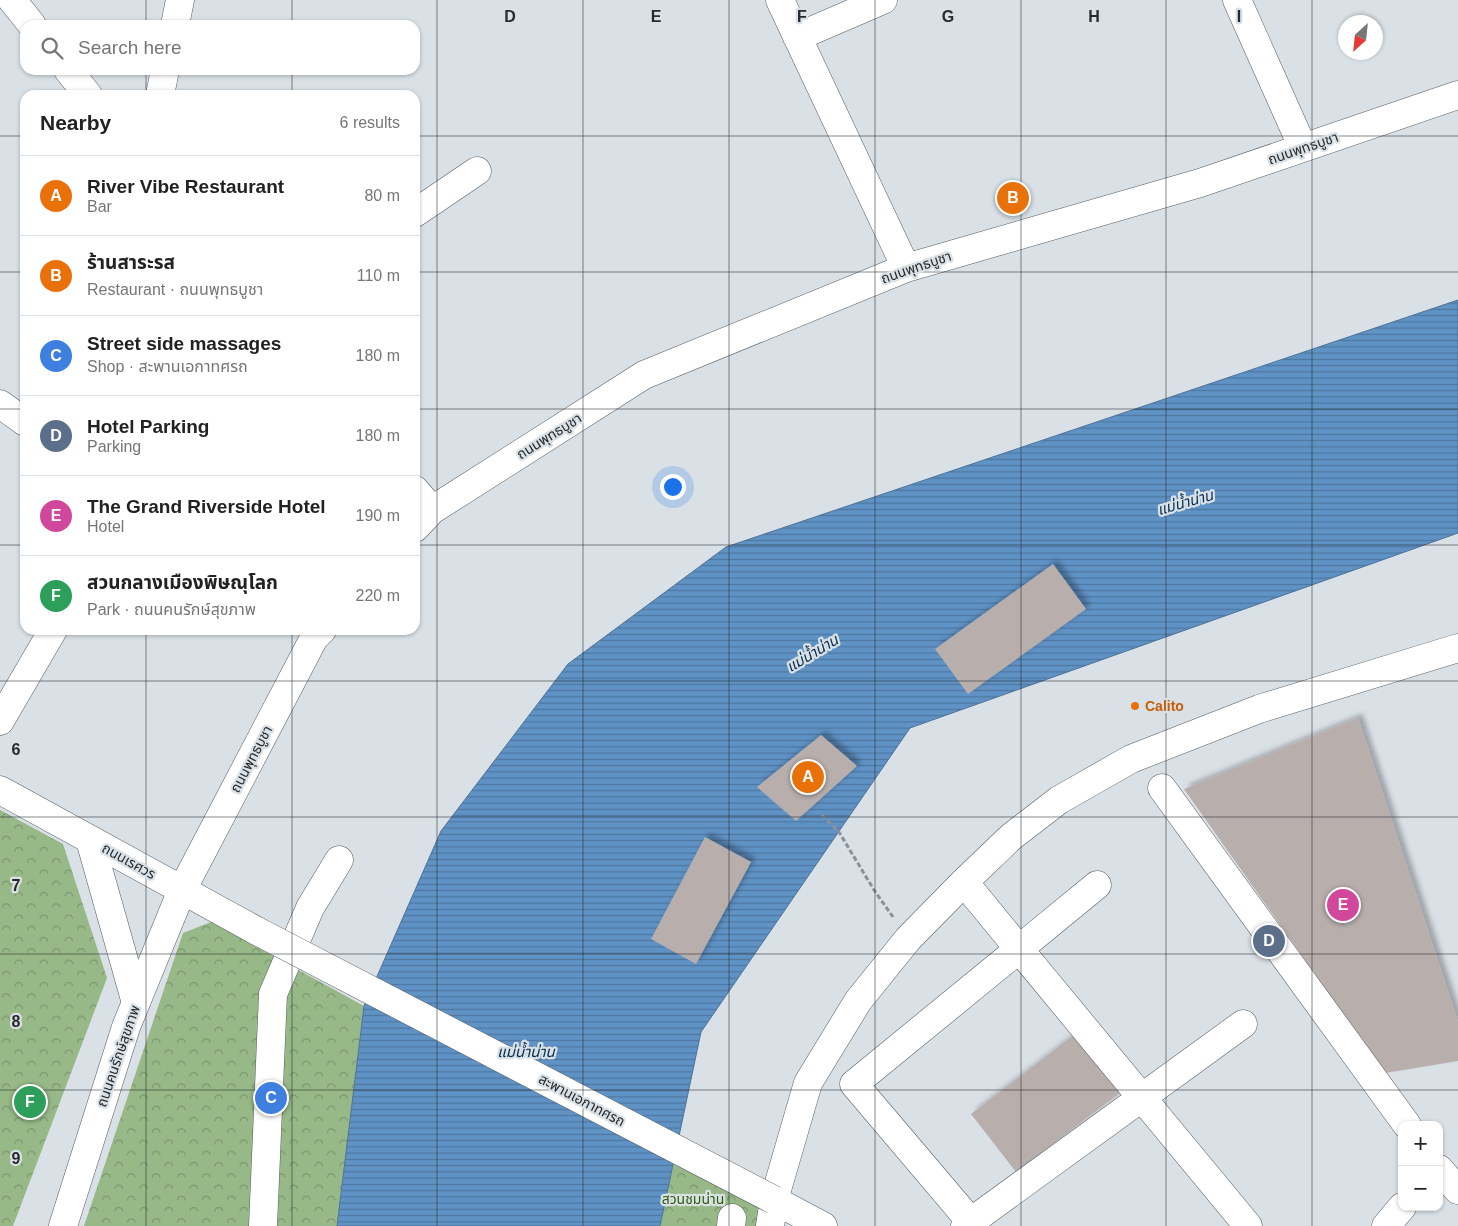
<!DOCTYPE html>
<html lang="en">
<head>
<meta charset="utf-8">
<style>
  :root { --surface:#fff; --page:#f2f2f2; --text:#222; --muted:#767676; --line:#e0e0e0; --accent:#6b44bc }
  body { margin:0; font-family:Arial,"Noto Sans Thai",sans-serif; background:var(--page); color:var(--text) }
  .controls { position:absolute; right:15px; bottom:15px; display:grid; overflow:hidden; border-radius:10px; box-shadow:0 1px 4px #0004 }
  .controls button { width:45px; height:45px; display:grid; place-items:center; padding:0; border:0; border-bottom:1px solid var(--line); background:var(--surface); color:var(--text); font:25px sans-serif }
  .compass { position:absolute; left:1338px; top:15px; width:45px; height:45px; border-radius:50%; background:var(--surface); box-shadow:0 1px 4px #0004; rotate:207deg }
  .you { position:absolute; left:672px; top:486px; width:18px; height:18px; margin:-12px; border:4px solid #fff; border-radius:50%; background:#1a73e8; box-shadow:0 0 0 8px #1a73e833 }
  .badge { display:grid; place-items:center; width:32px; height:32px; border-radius:50%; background:var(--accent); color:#fff; font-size:16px; font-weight:700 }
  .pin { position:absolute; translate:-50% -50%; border:2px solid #fff; box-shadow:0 1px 5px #0006 }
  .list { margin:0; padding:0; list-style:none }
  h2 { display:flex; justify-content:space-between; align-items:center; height:65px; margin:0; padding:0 20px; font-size:21px }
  h2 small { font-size:16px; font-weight:400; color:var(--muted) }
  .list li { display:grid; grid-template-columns:32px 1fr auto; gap:15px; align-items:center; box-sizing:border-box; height:80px; padding:0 20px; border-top:1px solid var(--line) }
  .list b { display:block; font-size:19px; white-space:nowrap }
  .list p { margin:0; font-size:16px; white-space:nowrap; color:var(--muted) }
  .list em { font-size:16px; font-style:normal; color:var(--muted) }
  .icon { flex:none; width:28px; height:28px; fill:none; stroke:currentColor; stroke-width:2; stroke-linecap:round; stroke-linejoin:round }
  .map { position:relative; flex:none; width:1458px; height:1226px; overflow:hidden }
  .search { position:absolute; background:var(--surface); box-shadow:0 1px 4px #0004; left:20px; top:20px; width:400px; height:55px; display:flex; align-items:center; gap:12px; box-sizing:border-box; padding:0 18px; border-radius:15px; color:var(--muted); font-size:19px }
  .panel { position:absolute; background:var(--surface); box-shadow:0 1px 4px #0004; left:20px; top:90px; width:400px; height:545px; border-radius:15px }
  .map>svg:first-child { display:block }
  .park { fill:url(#park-crowns) }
  .water { fill:url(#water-rules); stroke:#4e7297 }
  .building { fill:#b8afad; filter:url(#shadow) }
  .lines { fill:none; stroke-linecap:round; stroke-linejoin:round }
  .minor-casing { stroke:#565c61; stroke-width:29 }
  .path { stroke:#8c9195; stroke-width:3; stroke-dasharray:5 2.5; stroke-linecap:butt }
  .minor { stroke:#fff; stroke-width:28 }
  .minor-bridge-casing { stroke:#565c61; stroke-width:29; stroke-linecap:butt }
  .minor-bridge { stroke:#fff; stroke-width:28 }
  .grid { fill:none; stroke:#27292b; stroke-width:1; stroke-opacity:0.55 }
  .food-dot { fill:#e8710a; stroke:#d9e0e6; stroke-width:2 }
  .labels { text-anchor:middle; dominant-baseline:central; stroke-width:4.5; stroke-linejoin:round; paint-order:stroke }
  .street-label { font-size:14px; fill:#27292b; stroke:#d9e0e6 }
  .food-label { font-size:14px; font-weight:bold; fill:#c56008; stroke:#d9e0e6; text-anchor:start }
  .park-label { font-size:14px; fill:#2c5e06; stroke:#d9e0e6 }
  .water-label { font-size:15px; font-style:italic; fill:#072e50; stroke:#d9e0e6 }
  .grid-label { font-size:16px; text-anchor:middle; font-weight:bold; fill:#27292b; stroke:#d9e0e6; stroke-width:4.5; stroke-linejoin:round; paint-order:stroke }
</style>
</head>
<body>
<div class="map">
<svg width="1458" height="1226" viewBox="0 0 1458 1226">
  <defs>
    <pattern id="park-crowns" width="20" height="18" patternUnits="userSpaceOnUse" patternTransform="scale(1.25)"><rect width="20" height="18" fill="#97b987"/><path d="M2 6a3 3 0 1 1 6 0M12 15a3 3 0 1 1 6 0" fill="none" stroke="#7b966f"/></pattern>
    <pattern id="water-rules" width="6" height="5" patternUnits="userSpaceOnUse" patternTransform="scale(1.25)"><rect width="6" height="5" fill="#5f92c5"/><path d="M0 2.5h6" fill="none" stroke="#4e77a0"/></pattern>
    <filter id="shadow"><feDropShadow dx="4.5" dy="-4.5" stdDeviation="2.5" flood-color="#0004"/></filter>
  </defs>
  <rect width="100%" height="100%" fill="#d9e0e6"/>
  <!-- park -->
  <path class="park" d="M0 810 63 844 107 978 13 1226H0Z
    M211 922 364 1006 337 1226H84L183 933Z
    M673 1164 774 1200 770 1226H660Z"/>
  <!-- water -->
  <path class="water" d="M1458 300V533L910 728 701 1032 660 1226H337L364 1006 441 831 568 664 726 547Z"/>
  <!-- building -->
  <path class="building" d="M1053 564 1086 609 968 694 935 649Z
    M1358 718 1458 1022V1061L1385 1073 1184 789Z
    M821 735 857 766 796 821 757 787Z
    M705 837 751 862 696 964 651 939Z
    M1075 1034 1120 1093 1016 1172 971 1114Z"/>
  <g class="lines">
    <defs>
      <path id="minor" d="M12 0 32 25
        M780 0 906 268
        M1237 0 1303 148
        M175 25 180 0
        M797 37 883 0
        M68 70 88 95
        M160 95 165 70
        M415 213 477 171
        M0 404 25 422
        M415 490 432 510
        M415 528 432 510 644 375 906 268 1200 183 1458 95
        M0 721 53 630
        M1162 788 1407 1125
        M0 790 257 931
        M90 840 136 1003
        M964 882 1019 949 854 1084 971 1222
        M1097 885 1019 949 1248 1226
        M1439 1169 1458 1190
        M774 1200 823 1226
        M63 1226 126 1027 182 890 314 638 322 630
        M263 1226 273 994 310 908 339 860
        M731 1226 732 1218
        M770 1226 774 1200 808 1083 858 1001 908 939 964 882 1011 837 1059 800 1131 759 1259 709 1458 648
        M965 1226 1243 1024
        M1386 1226 1402 1207"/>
    </defs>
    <!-- minor casing -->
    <use href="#minor" class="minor-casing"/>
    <!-- path -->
    <path class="path" d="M822 815 839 832 874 890 893 917"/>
    <!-- minor -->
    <use href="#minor" class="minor"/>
    <defs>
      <path id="minor-bridge" d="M257 931 774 1200"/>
    </defs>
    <!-- minor-bridge casing -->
    <use href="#minor-bridge" class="minor-bridge-casing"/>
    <!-- minor-bridge -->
    <use href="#minor-bridge" class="minor-bridge"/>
  </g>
  <!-- grid -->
  <path class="grid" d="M146 0V25M292 0V25M437 0V1226M583 0V1226M729 0V1226M875 0V1226M1021 0V1226M1166 0V1226M1312 0V1226M146 70V95M292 70V95M0 136H25M415 136H1458M0 272H25M415 272H1458M0 409H25M415 409H1458M0 545H25M415 545H1458M146 630V1226M292 630V1226M0 681H1458M0 817H1458M0 954H1458M0 1090H1458"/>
  <!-- markers -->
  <circle class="food-dot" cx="1135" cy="706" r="5"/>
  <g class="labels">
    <!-- street labels -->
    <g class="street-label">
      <text transform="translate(1303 148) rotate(-19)">ถนนพุทธบูชา</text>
      <text transform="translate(916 267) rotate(-19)">ถนนพุทธบูชา</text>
      <text transform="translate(549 436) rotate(-32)">ถนนพุทธบูชา</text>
      <text transform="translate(251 759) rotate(-62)">ถนนพุทธบูชา</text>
      <text transform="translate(129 861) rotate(29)">ถนนเรศวร</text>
      <text transform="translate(118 1056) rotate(-71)">ถนนคนรักษ์สุขภาพ</text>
      <text transform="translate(582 1100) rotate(28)">สะพานเอกาทศรถ</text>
    </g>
    <!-- food labels -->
    <g class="food-label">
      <text x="1145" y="706">Calito</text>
    </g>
    <!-- park labels -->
    <g class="park-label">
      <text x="693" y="1199">สวนชมน่าน</text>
    </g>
    <!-- water labels -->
    <g class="water-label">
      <text transform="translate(1185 502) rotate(-16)">แม่น้ำน่าน</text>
      <text transform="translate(812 653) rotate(-31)">แม่น้ำน่าน</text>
      <text x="526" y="1051">แม่น้ำน่าน</text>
    </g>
  </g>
  <g class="grid-label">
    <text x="510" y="22">D</text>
    <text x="656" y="22">E</text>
    <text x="802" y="22">F</text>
    <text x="948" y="22">G</text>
    <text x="1094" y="22">H</text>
    <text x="1239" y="22">I</text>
    <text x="16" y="755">6</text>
    <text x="16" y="891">7</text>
    <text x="16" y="1027">8</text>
    <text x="16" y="1164">9</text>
  </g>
</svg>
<div class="controls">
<button>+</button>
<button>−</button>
</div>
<svg class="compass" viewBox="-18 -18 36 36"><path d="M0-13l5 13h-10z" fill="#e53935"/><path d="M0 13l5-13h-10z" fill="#767676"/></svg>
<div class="you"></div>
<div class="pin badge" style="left:808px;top:777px;background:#e8710a">A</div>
<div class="pin badge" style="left:1013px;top:198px;background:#e8710a">B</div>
<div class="pin badge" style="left:271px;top:1098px;background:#3f7fe0">C</div>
<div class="pin badge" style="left:1269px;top:941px;background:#5c6f8a">D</div>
<div class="pin badge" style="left:1343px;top:905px;background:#d1479c">E</div>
<div class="pin badge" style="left:30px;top:1102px;background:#2e9e5b">F</div>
<div class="search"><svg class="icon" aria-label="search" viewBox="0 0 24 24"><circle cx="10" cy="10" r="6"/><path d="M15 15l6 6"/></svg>Search here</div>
<section class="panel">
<h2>Nearby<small>6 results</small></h2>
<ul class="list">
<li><span class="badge" style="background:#e8710a">A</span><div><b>River Vibe Restaurant</b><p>Bar</p></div><em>80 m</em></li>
<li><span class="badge" style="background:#e8710a">B</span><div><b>ร้านสาระรส</b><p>Restaurant · ถนนพุทธบูชา</p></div><em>110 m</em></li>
<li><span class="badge" style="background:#3f7fe0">C</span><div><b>Street side massages</b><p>Shop · สะพานเอกาทศรถ</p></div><em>180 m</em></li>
<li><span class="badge" style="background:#5c6f8a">D</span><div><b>Hotel Parking</b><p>Parking</p></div><em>180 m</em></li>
<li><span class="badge" style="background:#d1479c">E</span><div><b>The Grand Riverside Hotel</b><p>Hotel</p></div><em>190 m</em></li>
<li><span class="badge" style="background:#2e9e5b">F</span><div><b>สวนกลางเมืองพิษณุโลก</b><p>Park · ถนนคนรักษ์สุขภาพ</p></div><em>220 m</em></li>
</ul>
</section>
</div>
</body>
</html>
